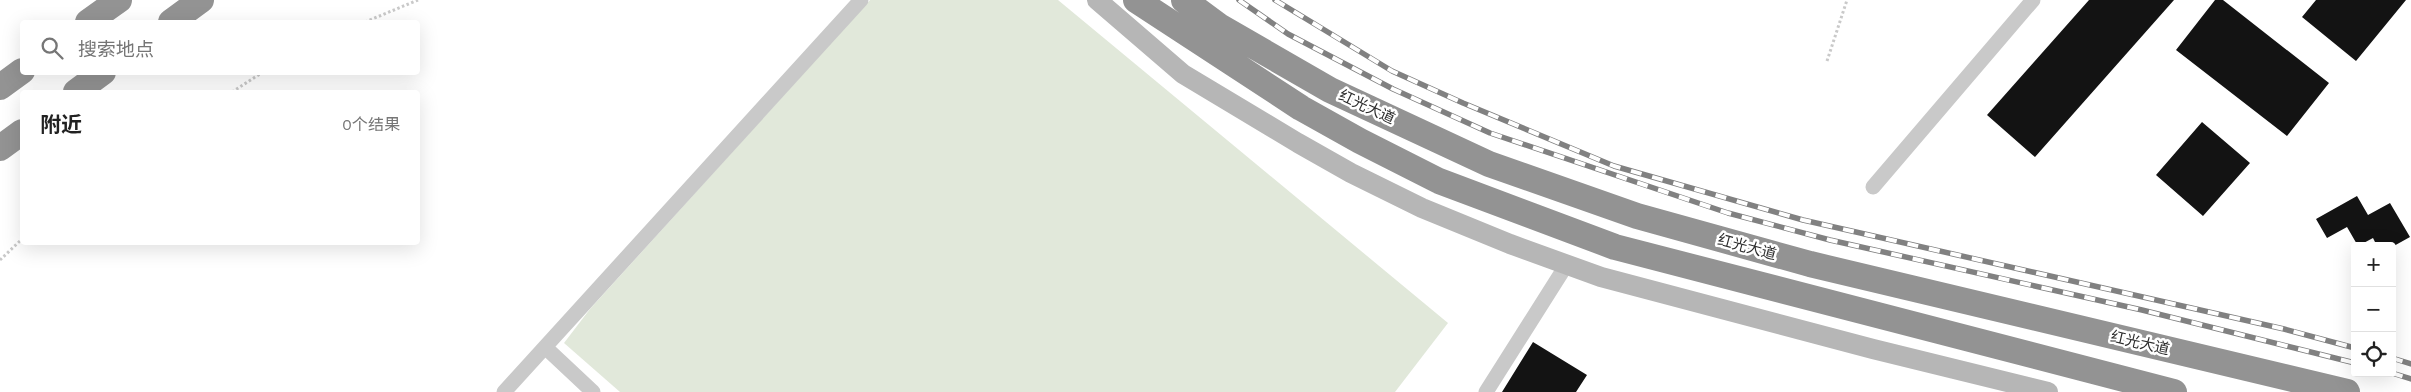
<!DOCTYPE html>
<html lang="zh">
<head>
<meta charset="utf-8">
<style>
  :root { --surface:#fff; --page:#f6f6f6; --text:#222; --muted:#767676; --line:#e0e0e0 }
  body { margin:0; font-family:"Work Sans","Noto Sans SC",sans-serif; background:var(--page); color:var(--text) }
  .controls { position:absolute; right:15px; bottom:15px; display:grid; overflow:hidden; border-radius:5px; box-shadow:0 5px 20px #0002 }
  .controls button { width:45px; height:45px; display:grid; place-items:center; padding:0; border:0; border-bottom:1px solid var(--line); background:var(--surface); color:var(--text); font:25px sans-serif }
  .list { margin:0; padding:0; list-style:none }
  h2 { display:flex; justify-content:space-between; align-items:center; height:65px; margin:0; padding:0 20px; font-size:21px }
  h2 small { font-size:16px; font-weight:400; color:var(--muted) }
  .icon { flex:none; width:28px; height:28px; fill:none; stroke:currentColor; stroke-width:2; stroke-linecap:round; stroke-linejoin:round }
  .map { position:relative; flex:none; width:2411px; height:392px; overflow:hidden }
  .search { position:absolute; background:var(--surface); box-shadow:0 5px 20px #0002; left:20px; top:20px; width:400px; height:55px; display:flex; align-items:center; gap:12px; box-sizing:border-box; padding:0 18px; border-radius:5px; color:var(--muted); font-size:19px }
  .panel { position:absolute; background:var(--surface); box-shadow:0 5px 20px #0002; left:20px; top:90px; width:400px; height:155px; border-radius:5px }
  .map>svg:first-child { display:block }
  .green { fill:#e1e8da }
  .building { fill:#131313 }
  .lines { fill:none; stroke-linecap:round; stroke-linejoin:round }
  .path { stroke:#c9c9c9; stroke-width:3; stroke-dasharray:2.5 2.5; stroke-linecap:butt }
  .street { stroke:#c9c9c9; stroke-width:15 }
  .secondary { stroke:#b6b6b6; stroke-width:20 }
  .highway { stroke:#939393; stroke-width:26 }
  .rail-casing { stroke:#818181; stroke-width:5.5 }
  .rail { stroke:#fff; stroke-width:4; stroke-dasharray:11; stroke-linecap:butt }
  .labels { text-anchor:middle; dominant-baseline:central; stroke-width:5; stroke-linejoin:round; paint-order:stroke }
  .street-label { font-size:15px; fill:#2c2c2c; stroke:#fff }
</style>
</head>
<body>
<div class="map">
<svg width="2411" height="392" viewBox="0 0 2411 392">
  <rect width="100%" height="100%" fill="#fff"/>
  <!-- green -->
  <path class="green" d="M870 0H1058L1448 323 1395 392H620L564 343 590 309Z"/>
  <!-- building -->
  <path class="building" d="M2089 0H2174L2035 157 1987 115Z
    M2215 0H2223L2329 83 2287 136 2176 50Z
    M2316 0H2406L2356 61 2302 17Z
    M2202 122 2250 163 2203 216 2156 175Z
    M2357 196 2368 215 2390 203 2410 237 2392 247 2377 246 2373 238 2358 246 2347 227 2327 238 2316 219Z
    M1533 342 1587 375 1576 392H1502Z"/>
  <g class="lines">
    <!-- path -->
    <path class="path" d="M365 22 418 0
      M1827 61 1847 0
      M232 92 263 72
      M0 260 22 239"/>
    <!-- street -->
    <path class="street" d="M1873 187 2033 0
      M545 347 593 392
      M504 392 861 0
      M1486 392 1567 264"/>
    <!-- secondary -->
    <path class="secondary" d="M1097 0 1183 74 1298 143 1351 173 1422 208 1510 244 1601 277 1873 349 2048 392"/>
    <!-- highway -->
    <path class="highway" d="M1136 0 1301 108 1360 141 1439 181 1615 247 2174 392
      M1184 0 1219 26 1330 90 1489 164 1637 216 1810 264 2347 392
      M88 22 119 0
      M171 22 201 0
      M0 87 22 71
      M76 92 103 72
      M0 148 22 132"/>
    <defs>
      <path id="rail" d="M1239 0 1288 34 1393 89 1490 133 1728 213 1830 240 2142 310 2355 363
        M1275 0 1392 71 1463 103 1614 166 1803 220 2284 329 2355 348
        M2392 358 2411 364
        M2392 373 2411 379"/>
    </defs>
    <!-- rail casing -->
    <use href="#rail" class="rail-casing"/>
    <!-- rail -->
    <use href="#rail" class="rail"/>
  </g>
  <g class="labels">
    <!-- street labels -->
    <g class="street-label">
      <text transform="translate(1367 107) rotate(25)">红光大道</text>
      <text transform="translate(1747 247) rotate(15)">红光大道</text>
      <text transform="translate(2140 343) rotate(13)">红光大道</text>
    </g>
  </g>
</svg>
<div class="controls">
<button>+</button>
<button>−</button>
<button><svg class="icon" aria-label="locate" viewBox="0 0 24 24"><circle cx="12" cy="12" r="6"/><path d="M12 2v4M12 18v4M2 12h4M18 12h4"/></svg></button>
</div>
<div class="search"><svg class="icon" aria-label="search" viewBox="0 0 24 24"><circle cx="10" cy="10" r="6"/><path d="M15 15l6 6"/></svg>搜索地点</div>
<section class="panel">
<h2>附近<small>0个结果</small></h2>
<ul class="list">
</ul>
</section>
</div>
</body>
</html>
